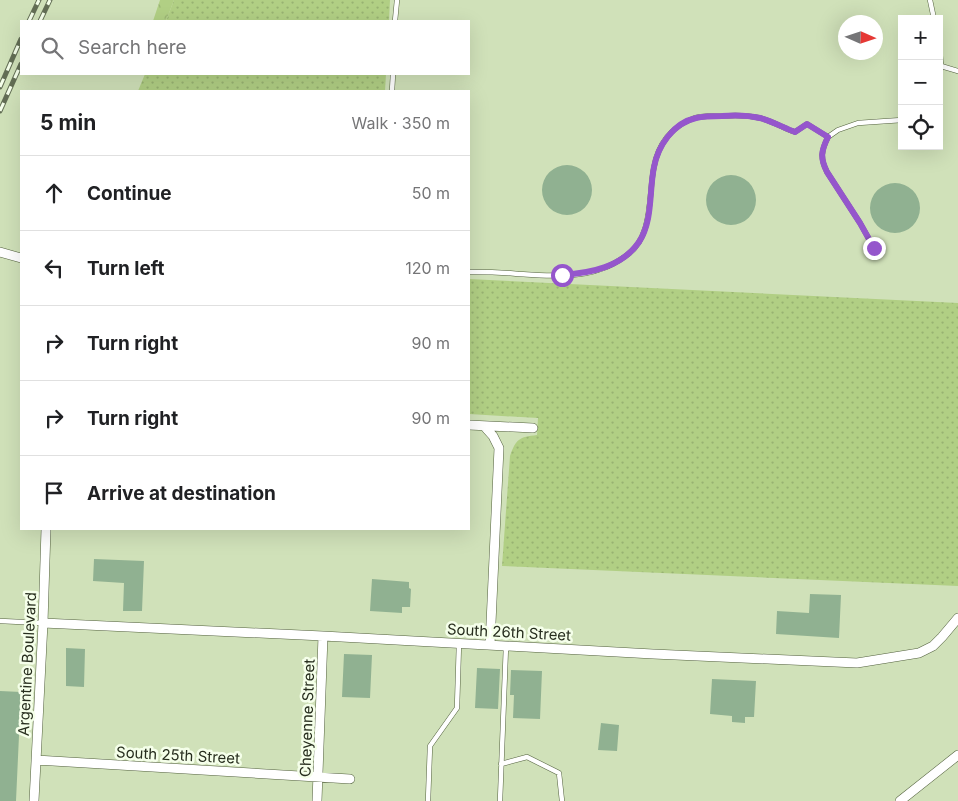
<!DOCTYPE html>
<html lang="en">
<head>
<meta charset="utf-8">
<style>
  :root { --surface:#fff; --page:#f6f6f6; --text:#202124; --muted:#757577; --line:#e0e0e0 }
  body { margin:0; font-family:Inter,sans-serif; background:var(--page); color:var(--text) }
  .controls { position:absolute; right:15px; top:15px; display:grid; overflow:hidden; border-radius:0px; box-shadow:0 5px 20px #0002 }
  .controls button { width:45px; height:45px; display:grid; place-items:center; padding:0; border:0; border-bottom:1px solid var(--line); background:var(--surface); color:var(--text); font:25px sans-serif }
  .compass { position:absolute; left:838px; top:15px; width:45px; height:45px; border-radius:50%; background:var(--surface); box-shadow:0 5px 20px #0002; rotate:93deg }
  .stop { position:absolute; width:15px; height:15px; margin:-11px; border:4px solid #9556cc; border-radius:50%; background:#fff }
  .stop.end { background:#9556cc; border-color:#fff; box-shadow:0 1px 5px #0008 }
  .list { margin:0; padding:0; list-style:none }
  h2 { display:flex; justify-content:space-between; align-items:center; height:65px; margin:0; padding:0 20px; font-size:21px }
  h2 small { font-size:16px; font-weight:400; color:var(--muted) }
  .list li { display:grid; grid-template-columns:32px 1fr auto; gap:15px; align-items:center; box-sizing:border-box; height:75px; padding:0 20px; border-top:1px solid var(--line) }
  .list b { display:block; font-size:19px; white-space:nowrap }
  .list em { font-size:16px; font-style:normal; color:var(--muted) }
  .icon { flex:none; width:28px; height:28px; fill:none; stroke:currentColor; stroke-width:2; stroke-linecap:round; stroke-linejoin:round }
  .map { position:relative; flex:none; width:958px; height:801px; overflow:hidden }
  .search { position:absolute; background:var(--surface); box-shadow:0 5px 20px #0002; left:20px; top:20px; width:450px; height:55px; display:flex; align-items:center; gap:12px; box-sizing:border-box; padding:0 18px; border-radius:0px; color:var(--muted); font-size:19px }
  .panel { position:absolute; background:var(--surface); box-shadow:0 5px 20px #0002; left:20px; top:90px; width:450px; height:440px; border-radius:0px }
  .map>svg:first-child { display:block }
  .green { fill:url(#green-dots) }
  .forest { fill:url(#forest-crowns) }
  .building { fill:#90b191 }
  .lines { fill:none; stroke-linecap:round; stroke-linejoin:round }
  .service-casing { stroke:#52603d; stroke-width:5.5 }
  .minor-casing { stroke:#52603d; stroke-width:10 }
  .service { stroke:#fff; stroke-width:4.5 }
  .minor { stroke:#fff; stroke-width:9 }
  .rail-casing { stroke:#636e55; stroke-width:5 }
  .rail { stroke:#f5ffea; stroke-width:3; stroke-dasharray:9; stroke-linecap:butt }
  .route { stroke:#9556cc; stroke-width:6 }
  .labels { text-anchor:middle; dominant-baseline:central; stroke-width:5; stroke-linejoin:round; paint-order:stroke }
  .street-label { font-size:15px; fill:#272e1e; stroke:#f5ffea }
</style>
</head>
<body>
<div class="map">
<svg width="958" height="801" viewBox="0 0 958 801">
  <defs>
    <pattern id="green-dots" width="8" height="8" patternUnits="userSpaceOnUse" patternTransform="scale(1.25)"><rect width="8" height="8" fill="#b1cf84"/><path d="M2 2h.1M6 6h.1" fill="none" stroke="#98b272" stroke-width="1.8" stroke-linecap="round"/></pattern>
    <pattern id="forest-crowns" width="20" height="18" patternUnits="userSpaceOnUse" patternTransform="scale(1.25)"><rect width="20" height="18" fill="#b1cf84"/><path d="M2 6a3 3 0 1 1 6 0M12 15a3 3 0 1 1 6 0" fill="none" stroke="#98b272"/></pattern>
  </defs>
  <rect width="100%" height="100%" fill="#d0e1b9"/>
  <!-- green -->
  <path class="green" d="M174 0H390L389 21H166Z
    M145 74H386L385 91H138Z
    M469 279 958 303V586L502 566 510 456C516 439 519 437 537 435L538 418 469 414Z"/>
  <!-- forest -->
  <path class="forest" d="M160 0H174L166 21H153Z"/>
  <!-- building -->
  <path class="building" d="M542 190a25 25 0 1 1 50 0a25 25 0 1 1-50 0Z
    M706 200a25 25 0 1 1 50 0a25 25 0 1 1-50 0Z
    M870 208a25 25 0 1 1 50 0a25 25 0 1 1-50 0Z
    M94 559 144 561 142 611H123L124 583 93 581Z
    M372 579 409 582V588L411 589 410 607H402V613L370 611Z
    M810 594 841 595 839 638 776 634 777 611 809 613Z
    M66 648 85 649 84 687 66 686Z
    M344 654 372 655 370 698 342 697Z
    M477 668 500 669 498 709 475 708Z
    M511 670 542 671 540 719 513 718 514 695H510Z
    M712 679 756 681 754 717H745V723L732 722V716L710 714Z
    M0 691 21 692 16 801H0Z
    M601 723 619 725 617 751 598 750Z"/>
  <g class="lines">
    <defs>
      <path id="service" d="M930 0 934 19
        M395 21 397 0
        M939 39 941 66 939 78
        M941 66 958 71
        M392 91 393 74
        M828 137C821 151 820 158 827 172L860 223 874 248
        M469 272C485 272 502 272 518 274 544 275 575 279 601 269 610 266 619 261 627 255 654 236 648 195 654 167 658 145 671 127 692 119 701 115 713 116 722 116 735 115 747 115 760 118 772 121 784 128 795 132L807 124 828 137 838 130 858 123 902 120
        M0 621 43 623
        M501 764 527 757 559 773 562 801
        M428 801 430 746 457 708 459 643
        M500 801 506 646"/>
      <path id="minor" d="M0 252 21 258
        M469 425 533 428
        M484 426 493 436 499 448 490 645
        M43 623 323 636 653 654 857 663 919 653 933 646 942 637 958 618
        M36 760 350 779
        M34 801 43 623 46 529
        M317 801 323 636
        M900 801 958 755"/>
    </defs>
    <!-- service casing -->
    <use href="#service" class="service-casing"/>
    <!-- minor casing -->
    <use href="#minor" class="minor-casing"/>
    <!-- service -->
    <use href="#service" class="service"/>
    <!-- minor -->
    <use href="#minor" class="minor"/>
    <defs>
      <path id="rail" d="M29 21 39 0
        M40 21 50 0
        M0 87 21 39
        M0 111 21 64"/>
    </defs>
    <!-- rail casing -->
    <use href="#rail" class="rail-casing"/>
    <!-- rail -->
    <use href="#rail" class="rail"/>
  </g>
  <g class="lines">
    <!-- route -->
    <path class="route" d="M562 275C591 273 622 267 639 242 653 221 649 191 654 167 658 146 673 123 696 118 704 116 713 116 722 116 735 115 747 115 760 118 772 121 784 128 795 132L807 124 828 137C821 151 820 158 827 172L860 223 874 248"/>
  </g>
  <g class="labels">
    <!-- street labels -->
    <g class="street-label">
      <text transform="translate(509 632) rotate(3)">South 26th Street</text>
      <text transform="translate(27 664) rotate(-87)">Argentine Boulevard</text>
      <text transform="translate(307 718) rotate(-88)">Cheyenne Street</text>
      <text transform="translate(178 755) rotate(3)">South 25th Street</text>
    </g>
  </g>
</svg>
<div class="controls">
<button>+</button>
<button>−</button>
<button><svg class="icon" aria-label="locate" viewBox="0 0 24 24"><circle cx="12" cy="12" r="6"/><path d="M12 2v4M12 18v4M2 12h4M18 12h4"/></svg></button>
</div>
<svg class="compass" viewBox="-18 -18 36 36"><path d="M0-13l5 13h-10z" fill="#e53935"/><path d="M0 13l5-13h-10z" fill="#757577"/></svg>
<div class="stop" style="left:562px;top:275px"></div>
<div class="stop end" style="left:874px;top:248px"></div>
<div class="search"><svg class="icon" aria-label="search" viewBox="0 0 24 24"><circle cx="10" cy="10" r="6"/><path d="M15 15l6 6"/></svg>Search here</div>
<section class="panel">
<h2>5 min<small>Walk · 350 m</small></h2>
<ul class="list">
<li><svg class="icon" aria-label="ahead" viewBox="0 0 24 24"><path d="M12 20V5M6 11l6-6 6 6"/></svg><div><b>Continue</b></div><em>50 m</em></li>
<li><svg class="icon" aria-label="left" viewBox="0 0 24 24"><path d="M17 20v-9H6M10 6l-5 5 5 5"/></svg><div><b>Turn left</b></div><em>120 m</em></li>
<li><svg class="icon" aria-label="right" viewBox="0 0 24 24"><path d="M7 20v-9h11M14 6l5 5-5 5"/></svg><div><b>Turn right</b></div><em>90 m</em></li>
<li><svg class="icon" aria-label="right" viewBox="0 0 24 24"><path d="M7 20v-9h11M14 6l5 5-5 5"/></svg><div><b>Turn right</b></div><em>90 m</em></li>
<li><svg class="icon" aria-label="arrive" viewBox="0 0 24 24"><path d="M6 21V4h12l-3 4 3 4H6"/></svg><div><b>Arrive at destination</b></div></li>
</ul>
</section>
</div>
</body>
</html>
